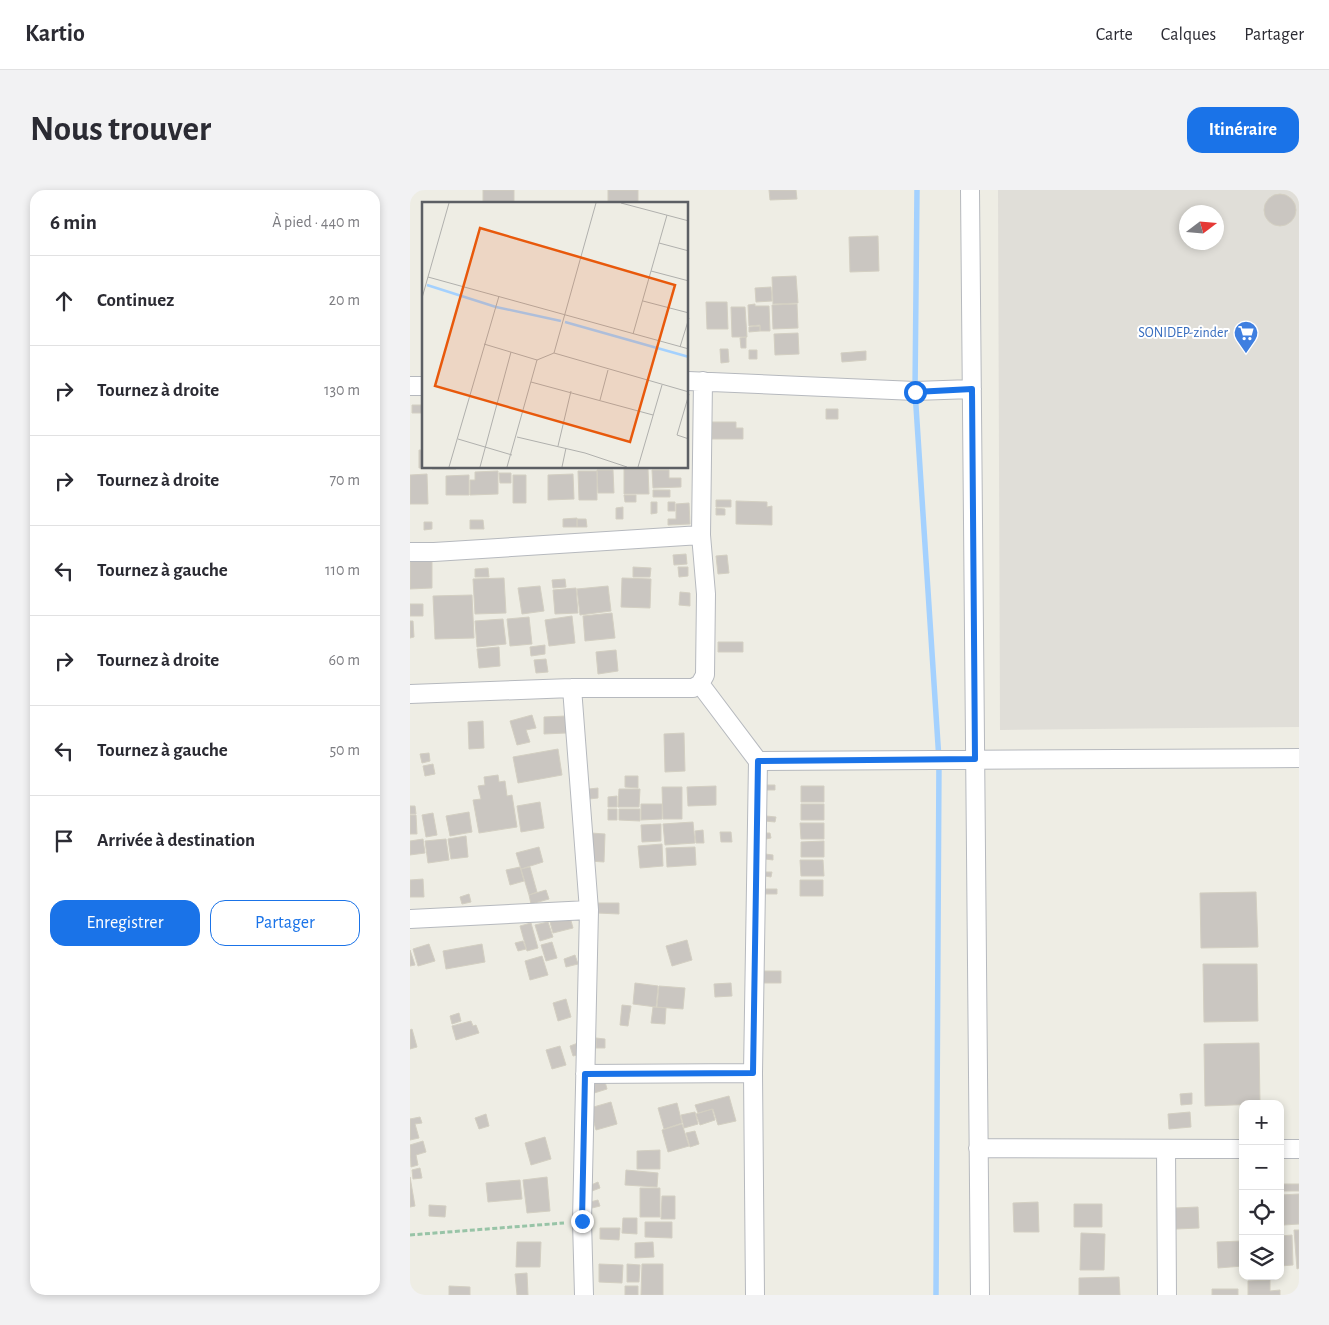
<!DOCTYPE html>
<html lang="fr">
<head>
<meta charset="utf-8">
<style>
  :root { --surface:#fff; --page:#f2f2f3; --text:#2b2b33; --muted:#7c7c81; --line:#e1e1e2; --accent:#1a73e8 }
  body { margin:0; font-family:"Alegreya Sans",sans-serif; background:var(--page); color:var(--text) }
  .controls { position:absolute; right:15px; bottom:15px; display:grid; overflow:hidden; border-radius:10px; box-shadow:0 2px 8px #0003 }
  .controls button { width:45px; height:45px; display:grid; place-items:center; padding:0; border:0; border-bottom:1px solid var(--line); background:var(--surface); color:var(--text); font:25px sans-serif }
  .compass { position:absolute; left:769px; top:15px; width:45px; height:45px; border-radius:50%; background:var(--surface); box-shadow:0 2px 8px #0003; rotate:74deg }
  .stop { position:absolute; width:15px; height:15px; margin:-11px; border:4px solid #1a73e8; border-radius:50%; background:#fff }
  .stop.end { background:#1a73e8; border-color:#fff; box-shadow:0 1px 5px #0008 }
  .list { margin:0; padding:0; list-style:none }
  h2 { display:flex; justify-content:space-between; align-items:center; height:65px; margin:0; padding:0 20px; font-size:21px }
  h2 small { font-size:16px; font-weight:400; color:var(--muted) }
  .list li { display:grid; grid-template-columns:32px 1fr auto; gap:15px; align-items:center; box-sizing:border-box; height:90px; padding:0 20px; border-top:1px solid var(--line) }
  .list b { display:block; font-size:19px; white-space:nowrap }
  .list em { font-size:16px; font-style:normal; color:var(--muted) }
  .actions { display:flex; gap:10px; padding:15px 20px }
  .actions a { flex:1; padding:11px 0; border:1px solid var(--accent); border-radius:15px; text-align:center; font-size:18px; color:var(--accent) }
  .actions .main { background:var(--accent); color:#fff }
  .icon { flex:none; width:28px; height:28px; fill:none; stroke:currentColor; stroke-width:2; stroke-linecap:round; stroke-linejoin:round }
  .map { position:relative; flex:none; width:889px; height:1105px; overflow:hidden; border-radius:15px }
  header { display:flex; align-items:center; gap:30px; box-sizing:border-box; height:70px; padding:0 25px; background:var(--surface); border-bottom:1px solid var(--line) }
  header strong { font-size:24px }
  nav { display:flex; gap:28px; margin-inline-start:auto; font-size:18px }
  .intro { display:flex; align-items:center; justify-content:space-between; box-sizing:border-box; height:120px; padding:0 30px }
  h1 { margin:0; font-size:35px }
  .button { padding:12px 22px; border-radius:15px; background:var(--accent); color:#fff; font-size:18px; font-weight:700 }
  main { display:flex; gap:30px; padding:0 30px }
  aside { flex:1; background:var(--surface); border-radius:15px; box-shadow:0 2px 8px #0003 }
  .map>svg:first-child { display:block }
  .industrial { fill:#e0ded8; fill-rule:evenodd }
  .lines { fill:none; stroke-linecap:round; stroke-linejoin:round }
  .stream { stroke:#a4d1fe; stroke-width:5.5 }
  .building { fill:#cac6c1; stroke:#d3cfc2 }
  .street-casing { stroke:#b6b9be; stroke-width:20 }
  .path { stroke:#98c4a7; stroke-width:3; stroke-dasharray:5 2.5; stroke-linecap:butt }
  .street { stroke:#fff; stroke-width:18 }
  .route { stroke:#1a73e8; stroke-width:6 }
  .labels { text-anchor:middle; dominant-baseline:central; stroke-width:4; stroke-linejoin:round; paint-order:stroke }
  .shop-label { font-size:14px; fill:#366cbe; stroke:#fff; text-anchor:end }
  .inset-river { fill:none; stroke:#a4d1fe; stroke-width:2.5 }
  .inset-road { fill:none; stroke:#b0b0ad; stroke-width:1 }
  .view { fill:#e8590c; fill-opacity:0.15; stroke:#e8590c; stroke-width:2.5 }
  .inset-edge { fill:none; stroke:#5c5f64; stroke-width:2.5 }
</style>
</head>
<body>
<header>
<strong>Kartio</strong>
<nav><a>Carte</a><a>Calques</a><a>Partager</a></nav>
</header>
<div class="intro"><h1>Nous trouver</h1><a class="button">Itinéraire</a></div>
<main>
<aside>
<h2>6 min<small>À pied · 440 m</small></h2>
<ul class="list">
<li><svg class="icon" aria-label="ahead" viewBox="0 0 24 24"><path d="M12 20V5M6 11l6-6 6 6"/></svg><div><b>Continuez</b></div><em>20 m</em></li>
<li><svg class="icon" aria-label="right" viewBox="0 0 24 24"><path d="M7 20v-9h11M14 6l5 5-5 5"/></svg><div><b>Tournez à droite</b></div><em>130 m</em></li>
<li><svg class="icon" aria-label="right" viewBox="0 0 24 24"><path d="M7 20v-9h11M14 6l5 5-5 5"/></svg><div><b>Tournez à droite</b></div><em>70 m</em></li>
<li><svg class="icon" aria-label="left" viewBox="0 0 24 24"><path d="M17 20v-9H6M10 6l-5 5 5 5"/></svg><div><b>Tournez à gauche</b></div><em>110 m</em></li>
<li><svg class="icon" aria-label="right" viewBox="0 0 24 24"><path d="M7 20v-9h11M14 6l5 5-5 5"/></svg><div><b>Tournez à droite</b></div><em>60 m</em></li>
<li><svg class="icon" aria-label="left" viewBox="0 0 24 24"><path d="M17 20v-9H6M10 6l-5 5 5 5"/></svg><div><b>Tournez à gauche</b></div><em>50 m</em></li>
<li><svg class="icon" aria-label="arrive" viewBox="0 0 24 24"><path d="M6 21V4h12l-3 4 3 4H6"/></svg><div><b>Arrivée à destination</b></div></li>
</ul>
<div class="actions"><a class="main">Enregistrer</a><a>Partager</a></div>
</aside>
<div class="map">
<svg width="889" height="1105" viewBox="0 0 889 1105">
  <rect width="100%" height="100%" fill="#eeede4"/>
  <!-- industrial -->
  <path class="industrial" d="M588 0H889V537L590 540ZM776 22H806V52H776Z"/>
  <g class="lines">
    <!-- stream -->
    <path class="stream" d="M507 0 505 201 529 570 526 1105"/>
  </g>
  <!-- building -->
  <path class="building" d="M73 0H104V14H73Z
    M198 0H228V14H198Z
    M359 0H386L387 9 360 10Z
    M854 20a16 16 0 1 1 32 0a16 16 0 1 1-32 0Z
    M468 46 469 81 440 82 439 47Z
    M386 86 388 113 363 114 362 87Z
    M361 97 362 111 346 112 345 98Z
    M296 112H317L318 139H297Z
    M345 114V116H359L360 141H350V135L339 136 338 115Z
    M387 114 388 138 363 139 362 115Z
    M321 117H335L337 147H322Z
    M350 136V141L339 142V137Z
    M388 143 389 164 365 165 364 144Z
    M336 147V158H331L330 148Z
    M310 159H318L319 172 311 173Z
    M339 160H347V169H339Z
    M456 161V170L432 172 431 163Z
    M2 215H14V223H2Z
    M416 219H428V229H416Z
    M302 232H326V238H333V249H302Z
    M9 260H14V278H21H9Z
    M22 278H46V279H22Z
    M214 279H238L239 304H214Z
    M187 280H203L204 303H188Z
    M242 280H259V288H271V297L243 298Z
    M88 281V304L60 305V290H65V282Z
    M168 281H187V310H169Z
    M89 283H101V293H90Z
    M17 284 18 314H0V285Z
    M163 284 164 309 138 310V285Z
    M59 285V305H36V286Z
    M103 285H116V313H103Z
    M243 300H260V307H243Z
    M214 305H226V312H215Z
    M306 310H321V317H306Z
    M326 311 357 312V317L362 316V335L326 334Z
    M241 312H247V323L241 324Z
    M258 312H265V321H258Z
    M279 313 280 334 258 335V329H266V314Z
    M213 317V329H206V318Z
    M306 318 315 319V325H306Z
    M167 328V337H153V329Z
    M167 329H176L177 337H167Z
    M60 330H73L74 339H60Z
    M14 332H22V339L14 340Z
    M276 364 277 374 264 375 263 365Z
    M317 365 319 383 308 384 306 366Z
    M0 369H22V398L0 399Z
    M223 377 241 378 240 387H223Z
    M268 377H278V386L269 387Z
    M78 378 79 387H65V379Z
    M94 388 96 423 65 424 63 389Z
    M212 388 241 389 240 418 211 417Z
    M155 389 156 397 143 398 142 390Z
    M130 396 134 421 112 424 108 398Z
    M198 396 201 421 170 425 167 399Z
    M166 398 168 423 145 424 143 400Z
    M270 402 280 403V416L269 415Z
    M62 405 64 448 25 449 23 406Z
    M0 414H13V426H0Z
    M202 423 205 448 175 451 173 426Z
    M162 426 165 453 139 456 135 430Z
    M119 427 122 454 100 456 97 429Z
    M93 429 96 454 67 457 65 431Z
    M0 431H3L4 447 0 448Z
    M308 452H333V462H308Z
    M135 455V464L121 466 120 457Z
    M89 457 90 476 69 478 67 459Z
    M206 460 208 481 188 484 186 462Z
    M136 469 138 482 126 483 124 470Z
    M122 525 126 538 116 540 120 552 107 555 100 531Z
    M156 526V543L134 544V527Z
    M73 531 74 558 59 559 58 532Z
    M274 543 275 581 255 582 254 544Z
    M148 559 152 585 108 593 103 567Z
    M19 563 20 571 12 573 10 564Z
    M23 574 25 584 15 586 13 576Z
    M88 585 89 592 95 591 97 606 102 605 107 637 69 643 63 610 71 609 68 596 75 595 74 587Z
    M215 586H228V598L215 597Z
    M355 595H365V600H355Z
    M306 596V615L278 616 277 597Z
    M391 596H414V612H391Z
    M252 597H272V629H253Z
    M188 598V608L179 609V599Z
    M209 599H230L229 617H208Z
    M207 606V617H198V607Z
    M130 612 134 638 111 642 107 616Z
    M231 614H252V629L231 630Z
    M391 614H414V630H391Z
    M0 616H5L6 624H0Z
    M198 619H207V630H198Z
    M209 619H230V631L209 630Z
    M59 622 62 642 40 646 36 626Z
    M23 623 27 645 16 647 12 625Z
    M0 625H6L7 644H0Z
    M356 626 366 627 365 632 355 631Z
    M283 632 285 653 255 655 253 634Z
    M390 633H414V649H391Z
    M251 634V651L232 652 231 635Z
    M293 640 294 653H286L285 641Z
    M310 642H321L322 652H311Z
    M181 643 195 644 194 672 179 671Z
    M356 643H360L361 648 356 649Z
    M56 646 58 667 41 669 38 649Z
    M13 649 15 663 0 665V651Z
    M36 649 39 670 18 673 15 651Z
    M414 651V667H391V652Z
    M252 654 253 676 230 678 228 656Z
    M129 657 133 672 111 679 106 663Z
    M285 657 286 675 257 677 256 658Z
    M355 664 363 665V670L355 669Z
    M390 670H413L414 686H391Z
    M110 677 114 691 100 695 96 680Z
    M120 677 127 702 119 705 111 679Z
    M355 682H362L361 687 355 686Z
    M13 689 14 707H0V690Z
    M390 690H413V706H390Z
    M355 699H367V704H355Z
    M136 700 139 709 121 714 119 705Z
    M846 702 848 757 791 758 790 703Z
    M59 704 61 712 52 714 50 707Z
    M187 713H209V724L187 723Z
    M160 727 163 738 143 743 140 732Z
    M138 732 143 747 130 751 125 735Z
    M121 733 128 758 117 761 110 736Z
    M277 750 282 770 262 776 256 756Z
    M113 751 116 759 108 761 105 753Z
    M142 752 147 768 136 771 131 755Z
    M19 754 25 771 8 776 3 759Z
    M72 754 75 772 36 779 33 761Z
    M0 760 5 775 0 776Z
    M165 765 168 774 156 777 154 769Z
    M132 766 138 785 120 790 115 771Z
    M793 774H847L848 831 794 832Z
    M352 781H371V793H353Z
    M225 793 248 796 246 817 223 814Z
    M321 793 322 806 305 807 304 794Z
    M249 796 275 798 273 819 247 817Z
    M156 809 161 827 148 831 143 813Z
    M212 815 221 816 218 836 210 835Z
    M243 817 256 818 255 834 241 833Z
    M49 823 51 831 42 834 40 826Z
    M61 831 63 836 66 835 69 843 46 850 42 836Z
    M2 839 7 857 0 859V840Z
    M186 848 195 849V858H186Z
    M168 853 171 864 163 866 160 856Z
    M849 853 850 914 795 916 794 854Z
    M150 856 156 875 142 879 136 860Z
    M194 888 197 899 181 904 177 893Z
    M782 903V914L771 915 770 904Z
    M319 906 326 931 308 935 303 919 288 923 285 915Z
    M201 912 207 934 186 940 180 918Z
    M267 913 272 933 254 939 248 918Z
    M302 919 305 930 290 935 286 924Z
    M285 922 288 934 274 938 271 925Z
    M780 922 781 937 759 939 758 924Z
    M76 924 79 936 69 939 65 928Z
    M10 927 12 933 5 934 9 948 0 950V929Z
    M272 934 279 956 258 962 252 940Z
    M285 941 289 954 280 957 276 943Z
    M135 947 141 969 121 975 115 953Z
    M13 951 16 962 6 965 8 975 1 977 0 955Z
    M250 960V979H227V961Z
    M10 978 12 988 3 989 2 980Z
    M216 980 248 983 247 997 215 995Z
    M0 987 5 1016 0 1017Z
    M137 987 140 1021 117 1023 113 990Z
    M110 990 112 1009 78 1012 76 993Z
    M188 992 190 998 182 1001 181 995Z
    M870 994H889V1001H870Z
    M230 998H250V1027H230Z
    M889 1004V1034L874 1035 873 1025H870V1005Z
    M252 1006H265V1029H251Z
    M188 1010 190 1016 182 1018 180 1012Z
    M628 1012 629 1042H604L603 1013Z
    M664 1014H692V1037H664Z
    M19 1015 36 1016 35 1027 19 1026Z
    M788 1017 789 1038 766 1039 765 1018Z
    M213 1028H227V1044L212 1043Z
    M235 1032H262V1048L235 1047Z
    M190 1038H210L209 1050 190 1049Z
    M884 1040H889V1078L887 1079Z
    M671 1043 695 1044 694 1080H670Z
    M882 1045 883 1075 870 1076V1046Z
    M833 1051V1076L808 1078 807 1052Z
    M107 1052H131L130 1077H106Z
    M243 1052 244 1067 225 1068V1053Z
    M189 1074 213 1075 212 1093 189 1092Z
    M217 1074 230 1075 229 1092H217Z
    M232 1074H253V1105H231Z
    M117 1083 118 1105H107L105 1084Z
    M709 1087 710 1105H669V1088Z
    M860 1090V1101L870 1100V1105H838V1091Z
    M39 1096 60 1097V1105H39Z
    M215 1096H228V1105H215Z
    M802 1099H828V1105H802Z"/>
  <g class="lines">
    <defs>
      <path id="street" d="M560 0 570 1105
        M278 191 505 201 562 199
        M0 196H14
        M0 362H24L291 345
        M290 494 348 571 889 568
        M162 498 179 720 172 1031 174 1105
        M0 504 162 498H283L290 494 295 485 296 404 291 345 293 191
        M0 729 179 720
        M175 884 343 883
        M568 958 833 959
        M756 959 757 1105
        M870 959H889
        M345 1105 343 883 348 571"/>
    </defs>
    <!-- street casing -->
    <use href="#street" class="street-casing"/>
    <!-- path -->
    <path class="path" d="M0 1045 154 1033"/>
    <!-- street -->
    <use href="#street" class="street"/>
  </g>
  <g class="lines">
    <!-- route -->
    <path class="route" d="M172 1031 175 884 343 883 348 571 565 569 562 199 505 202"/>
  </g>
  <!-- icons -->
  <defs>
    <symbol id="supermarket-pin" viewBox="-11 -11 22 30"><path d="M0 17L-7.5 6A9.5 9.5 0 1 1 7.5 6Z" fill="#3f7fe0" stroke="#fff"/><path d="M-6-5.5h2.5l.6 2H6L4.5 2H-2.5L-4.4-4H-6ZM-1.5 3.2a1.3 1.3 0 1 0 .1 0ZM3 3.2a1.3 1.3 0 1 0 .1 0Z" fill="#fff"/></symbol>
  </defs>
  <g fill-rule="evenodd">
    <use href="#supermarket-pin" x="822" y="129" width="28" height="38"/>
  </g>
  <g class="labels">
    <!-- shop labels -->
    <g class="shop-label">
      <text x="818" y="143">SONIDEP-zinder</text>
    </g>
  </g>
  <!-- overview -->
  <g transform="translate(12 12)">
    <rect width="266" height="266" fill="#eeede4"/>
    <path class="inset-river" d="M5 83 74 105 139 119M143 120 267 155"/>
    <path class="inset-road" d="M199 1 267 19M237 41 267 49M229 69 267 79M6 75 267 147M0 96 27 1M221 99 267 111M211 132 245 13M62 142 115 158 132 151 174 1M258 145 267 116M132 151 267 190M109 180 231 213M267 192 255 233 267 237M178 198 186 168M95 235 163 251 205 265M36 237 90 253M136 244 149 189M27 265 77 94M58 265 89 150M85 265 115 158M140 265 144 246M216 265 240 183"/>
    <path class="view" d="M58 26 253 83 208 240 13 184Z"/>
    <rect width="266" height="266" class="inset-edge"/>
  </g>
</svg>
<div class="controls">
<button>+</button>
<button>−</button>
<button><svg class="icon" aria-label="locate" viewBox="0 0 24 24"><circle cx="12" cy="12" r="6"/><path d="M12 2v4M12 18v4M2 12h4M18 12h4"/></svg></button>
<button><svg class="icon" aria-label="layers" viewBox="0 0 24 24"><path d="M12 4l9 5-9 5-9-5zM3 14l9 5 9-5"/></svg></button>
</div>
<svg class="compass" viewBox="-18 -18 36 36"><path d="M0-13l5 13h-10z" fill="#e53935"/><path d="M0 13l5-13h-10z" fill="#7c7c81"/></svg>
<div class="stop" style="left:505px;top:202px"></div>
<div class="stop end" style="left:172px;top:1031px"></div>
</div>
</main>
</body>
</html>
